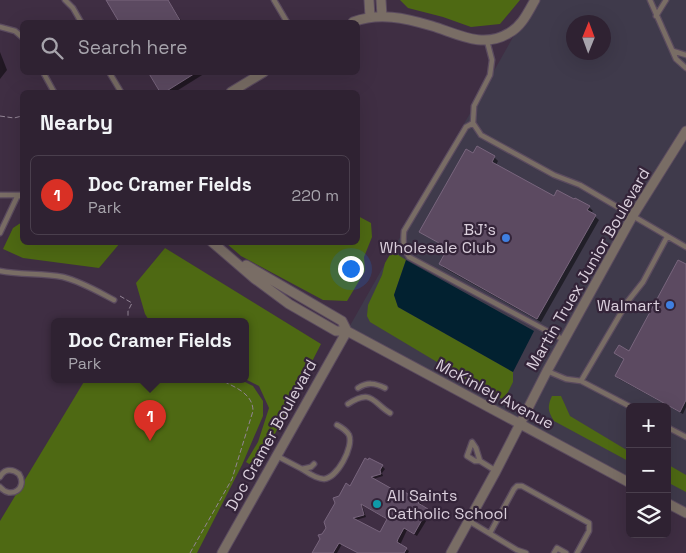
<!DOCTYPE html>
<html lang="en">
<head>
<meta charset="utf-8">
<style>
  :root { --surface:#2f2232; --page:#372a3a; --text:#f1f3f6; --muted:#a7a4ac; --line:#4a3f4d; --accent:#d93025 }
  body { margin:0; font-family:"Space Grotesk",sans-serif; background:var(--page); color:var(--text) }
  .controls { position:absolute; right:15px; bottom:15px; display:grid; overflow:hidden; border-radius:8px; box-shadow:0 5px 20px #0002 }
  .controls button { width:45px; height:45px; display:grid; place-items:center; padding:0; border:0; border-bottom:1px solid var(--line); background:var(--surface); color:var(--text); font:25px sans-serif }
  .compass { position:absolute; left:566px; top:15px; width:45px; height:45px; border-radius:50%; background:var(--surface); box-shadow:0 5px 20px #0002; rotate:1deg }
  .you { position:absolute; left:350px; top:268px; width:18px; height:18px; margin:-12px; border:4px solid #fff; border-radius:50%; background:#1a73e8; box-shadow:0 0 0 8px #1a73e833 }
  .badge { display:grid; place-items:center; width:32px; height:32px; border-radius:50%; background:var(--accent); color:#fff; font-size:16px; font-weight:700 }
  .pin { position:absolute; translate:-50% -41px; filter:drop-shadow(0 1px 2px #0008) }
  .pin::after { content:''; position:absolute; top:26px; width:18px; height:15px; background:inherit; clip-path:polygon(0 0,100% 0,50% 100%) }
  .popup { position:absolute; left:51px; top:318px; width:198px; height:65px; box-sizing:border-box; display:grid; place-content:center; border-radius:8px; background:var(--surface); filter:drop-shadow(0 1px 4px #0005); font-size:16px; white-space:nowrap; color:var(--muted) }
  .popup b { font-size:19px; color:var(--text) }
  .popup::after { content:''; position:absolute; left:50%; top:100%; margin-left:-10px; border:10px solid transparent; border-top-color:var(--surface) }
  .list { margin:0; padding:0; list-style:none }
  h2 { display:flex; justify-content:space-between; align-items:center; height:65px; margin:0; padding:0 20px; font-size:21px }
  h2 small { font-size:16px; font-weight:400; color:var(--muted) }
  .list li { display:grid; grid-template-columns:32px 1fr auto; gap:15px; align-items:center; box-sizing:border-box; height:80px; margin:0 10px 10px; padding:0 10px; border:1px solid var(--line); border-radius:8px }
  .list b { display:block; font-size:19px; white-space:nowrap }
  .list p { margin:0; font-size:16px; white-space:nowrap; color:var(--muted) }
  .list em { font-size:16px; font-style:normal; color:var(--muted) }
  .icon { flex:none; width:28px; height:28px; fill:none; stroke:currentColor; stroke-width:2; stroke-linecap:round; stroke-linejoin:round }
  .map { position:relative; flex:none; width:686px; height:553px; overflow:hidden }
  .search { position:absolute; background:var(--surface); box-shadow:0 5px 20px #0002; left:20px; top:20px; width:340px; height:55px; display:flex; align-items:center; gap:12px; box-sizing:border-box; padding:0 18px; border-radius:8px; color:var(--muted); font-size:19px }
  .panel { position:absolute; background:var(--surface); box-shadow:0 5px 20px #0002; left:20px; top:90px; width:340px; height:155px; border-radius:8px }
  .map>svg:first-child { display:block }
  .commercial { fill:#3f3a4b; fill-rule:evenodd }
  .green { fill:#4e6913 }
  .water { fill:#022130 }
  .shadow { fill:#0007; fill-rule:evenodd }
  .building { fill:#5c4a61; stroke:#78657d; fill-rule:evenodd }
  .lines { fill:none; stroke-linecap:round; stroke-linejoin:round }
  .lane-casing { stroke:#5b4b5f; stroke-width:7 }
  .street-casing { stroke:#5b4b5f; stroke-width:11 }
  .path { stroke:#938596; stroke-width:1; stroke-dasharray:5 2.5; stroke-linecap:butt }
  .lane { stroke:#796d65; stroke-width:4.5 }
  .street { stroke:#796d65; stroke-width:9 }
  .shop-dot { fill:#3f7fe0; stroke:#342439; stroke-width:2 }
  .culture-dot { fill:#0f9aa8; stroke:#342439; stroke-width:2 }
  .labels { text-anchor:middle; dominant-baseline:central; stroke-width:4.5; stroke-linejoin:round; paint-order:stroke }
  .poi-label { font-size:16px; fill:#dacfdc; stroke:#342439; text-anchor:end }
  .street-label { font-size:16px; fill:#dacfdc; stroke:#342439 }
</style>
</head>
<body>
<div class="map">
<svg width="686" height="553" viewBox="0 0 686 553">
  <rect width="100%" height="100%" fill="#3f2e43"/>
  <!-- commercial -->
  <path class="commercial" d="M534 0H686V514L667 504V407H630V484L347 331ZM574 22H604V52H574Z"/>
  <!-- green -->
  <path class="green" d="M400 0H520L500 24 471 27 443 17 408 8Z
    M358 216 371 223 372 237 364 257 365 271 347 301 323 300 241 256 226 243 358 242Z
    M22 222V242L120 243 99 268 23 258 3 249 13 228Z
    M165 248 321 344 257 469 246 462 258 442 269 408 259 386 245 379V322H150L145 314 136 283Z
    M392 251 406 260 394 295 398 307 513 372V382L504 400 441 366 437 362 370 322 367 316 368 305 382 275 385 263Z
    M85 380H241L253 386 263 401V416L242 465 197 553H0V521Z
    M552 396H561L570 416 630 452V462L554 421C548 411 547 407 552 396Z
    M667 464 686 475V492L667 482Z"/>
  <!-- water -->
  <path class="water" d="M406 260 534 331 513 372 398 307 394 295Z"/>
  <!-- shadow -->
  <path class="shadow" d="M108 0H168L182 22H121Z
    M0 52 7 70 0 79Z
    M150 72H207L175 92H162Z
    M474 155 494 157 498 161 496 165 554 198 589 207 593 211 591 213 599 220 541 322 444 268 440 264 446 254 438 248 440 244 420 232Z
    M686 266V407L683 414 619 379 616 376 625 359 616 353 629 352Z
    M382 466 385 469 382 473 383 476 373 479 402 495 419 502 422 504 421 506 431 513 417 536 407 530 401 543 400 545 409 551 408 553H357L342 544 337 553H313L323 535 340 497 350 487ZM362 505 388 520 380 534 356 520 366 517Z"/>
  <!-- building -->
  <path class="building" d="M106 0H168L181 22H119Z
    M148 72H197L165 92H160Z
    M477 146 495 156 492 162 554 196 557 190 574 199 575 198 590 206 587 210 596 215 537 319 439 264 445 253 437 248 439 243 419 232 466 149 473 153Z
    M678 260 686 264V400L680 412 615 376 624 359 614 353 619 345 629 351Z
    M365 458 368 460 369 458 383 465 380 470 381 474 371 477 401 494 403 491 420 501 418 503 428 509 414 534 404 528 398 539 397 542 407 548 404 553H358L339 543 333 553H312L320 539 318 535 322 534 326 528 324 522 335 503 333 498 339 496 346 483 350 486ZM361 504 387 519 380 532 353 518 364 515Z"/>
  <g class="lines">
    <defs>
      <path id="lane" d="M65 0 73 8 81 22
        M274 0 287 22
        M650 0 676 59 686 68
        M656 16 666 0
        M0 27 15 31 22 37
        M487 41 492 60 490 75 474 106 473 123 481 135 554 175 580 185 686 247
        M673 51 686 55
        M43 72 54 92
        M109 72 121 92
        M473 123 466 127 404 231C403 241 403 248 409 257L564 340
        M0 195H21
        M0 233 17 197 22 195
        M0 271C21 275 42 273 63 277 82 282 97 291 114 300
        M547 371 566 379 581 381 631 407
        M581 381 628 301 643 282 667 237
        M358 388C367 382 375 383 385 388
        M348 404C372 388 373 403 390 413
        M667 427 686 437
        M277 456 302 469 311 467 314 464
        M480 461 476 448 472 442 467 456 475 461H480L496 471
        M302 469C308 473 316 479 324 479 337 478 354 447 349 435 346 430 341 427 337 425
        M0 477C4 469 12 468 19 474 28 488 11 500 0 487
        M469 521 517 550 526 553
        M490 533 514 489 517 486H522L589 523V531L577 553
        M554 553 557 548 566 553"/>
      <path id="street" d="M369 0 370 17
        M381 0 382 16
        M353 22C379 12 405 18 432 26 458 34 483 49 509 33 522 26 528 12 535 0
        M231 92 264 72
        M212 242 255 279 289 304 336 331H347L630 483
        M246 265 342 321 347 331
        M667 503 686 513
        M222 553 347 331
        M451 553 496 471 547 371 632 217 686 131"/>
    </defs>
    <!-- lane casing -->
    <use href="#lane" class="lane-casing"/>
    <!-- street casing -->
    <use href="#street" class="street-casing"/>
    <!-- path -->
    <path class="path" d="M0 116 14 118 22 116
      M120 296 132 303 128 311V322
      M190 553 232 479 253 411C253 393 234 387 221 380"/>
    <!-- lane -->
    <use href="#lane" class="lane"/>
    <!-- street -->
    <use href="#street" class="street"/>
  </g>
  <!-- markers -->
  <g class="shop-dot">
    <circle cx="506" cy="238" r="5"/>
    <circle cx="670" cy="305" r="5"/>
  </g>
  <circle class="culture-dot" cx="377" cy="504" r="5"/>
  <g class="labels">
    <!-- poi labels -->
    <g class="poi-label">
      <text x="496" y="229">BJ's<tspan x="496" dy="18">Wholesale Club</tspan></text>
      <text x="660" y="305">Walmart</text>
      <text x="387" y="495" text-anchor="start">All Saints<tspan x="387" dy="18">Catholic School</tspan></text>
    </g>
    <!-- street labels -->
    <g class="street-label">
      <text transform="translate(588 269) rotate(-60)">Martin Truex Junior Boulevard</text>
      <text transform="translate(495 394) rotate(28)">McKinley Avenue</text>
      <text transform="translate(271 435) rotate(-61)">Doc Cramer Boulevard</text>
    </g>
  </g>
</svg>
<div class="controls">
<button>+</button>
<button>−</button>
<button><svg class="icon" aria-label="layers" viewBox="0 0 24 24"><path d="M12 4l9 5-9 5-9-5zM3 14l9 5 9-5"/></svg></button>
</div>
<svg class="compass" viewBox="-18 -18 36 36"><path d="M0-13l5 13h-10z" fill="#e53935"/><path d="M0 13l5-13h-10z" fill="#a7a4ac"/></svg>
<div class="you"></div>
<div class="pin badge" style="left:150px;top:441px">1</div>
<div class="popup"><b>Doc Cramer Fields</b>Park</div>
<div class="search"><svg class="icon" aria-label="search" viewBox="0 0 24 24"><circle cx="10" cy="10" r="6"/><path d="M15 15l6 6"/></svg>Search here</div>
<section class="panel">
<h2>Nearby<small></small></h2>
<ul class="list">
<li><span class="badge">1</span><div><b>Doc Cramer Fields</b><p>Park</p></div><em>220 m</em></li>
</ul>
</section>
</div>
</body>
</html>
